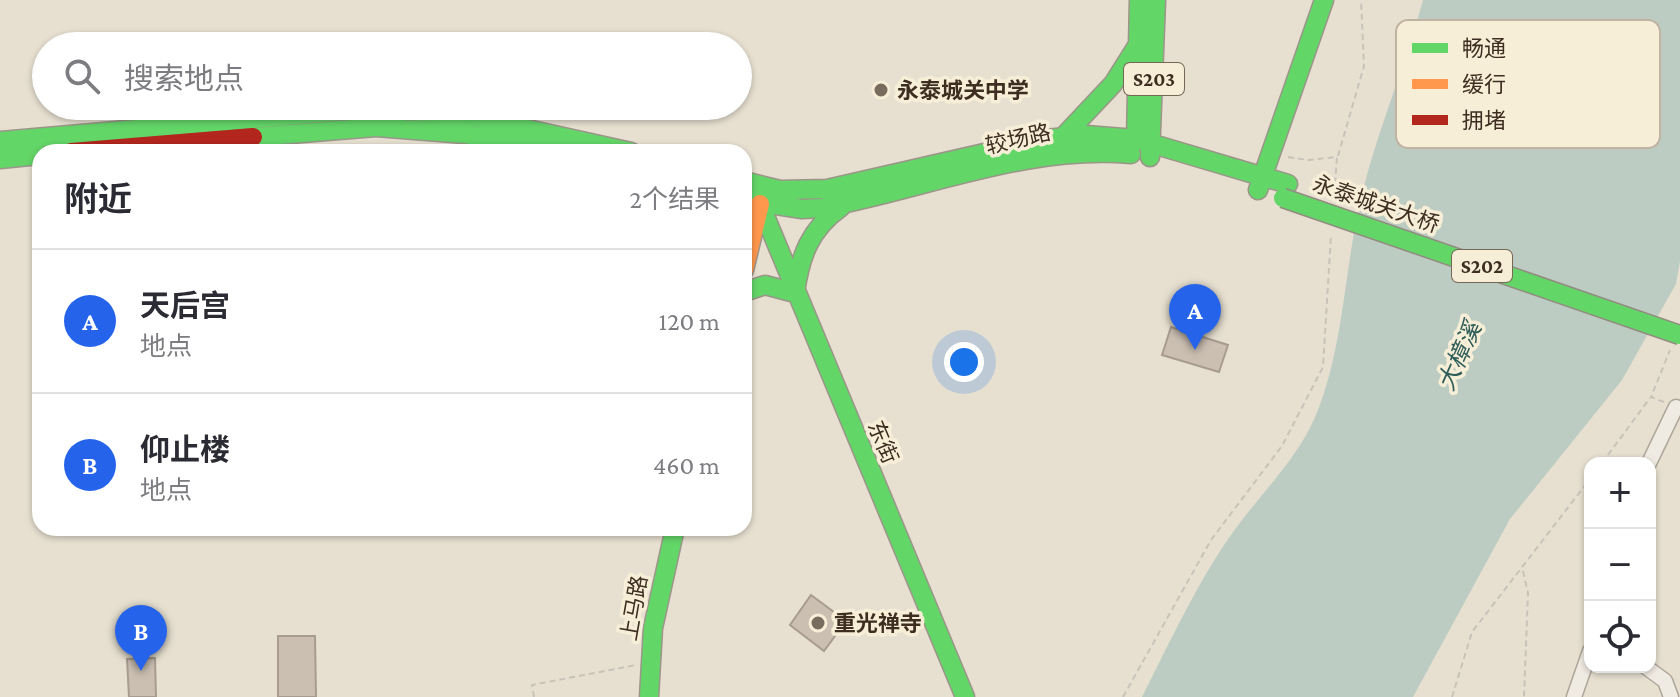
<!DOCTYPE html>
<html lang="zh">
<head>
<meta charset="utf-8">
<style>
  :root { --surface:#fff; --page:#f7f7f7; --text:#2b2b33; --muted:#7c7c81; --line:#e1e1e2; --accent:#2563eb }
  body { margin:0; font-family:"Crimson Pro","Noto Sans SC",serif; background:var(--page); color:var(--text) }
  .controls { position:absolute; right:24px; bottom:24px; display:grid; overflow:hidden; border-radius:16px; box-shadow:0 2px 6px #0004 }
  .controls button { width:72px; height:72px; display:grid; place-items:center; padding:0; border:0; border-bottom:2px solid var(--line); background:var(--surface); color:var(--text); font:40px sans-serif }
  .you { position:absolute; left:964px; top:362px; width:28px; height:28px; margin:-20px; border:6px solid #fff; border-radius:50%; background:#1a73e8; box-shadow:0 0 0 12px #1a73e833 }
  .badge { display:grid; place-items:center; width:52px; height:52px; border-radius:50%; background:var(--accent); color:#fff; font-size:26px; font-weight:700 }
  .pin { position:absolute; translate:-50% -66px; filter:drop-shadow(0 2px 4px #0008) }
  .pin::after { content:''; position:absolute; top:42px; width:28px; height:24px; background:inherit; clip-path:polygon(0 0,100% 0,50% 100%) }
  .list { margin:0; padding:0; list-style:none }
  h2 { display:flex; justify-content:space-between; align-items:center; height:104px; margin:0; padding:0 32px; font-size:34px }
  h2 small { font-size:26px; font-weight:400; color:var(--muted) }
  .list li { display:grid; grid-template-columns:52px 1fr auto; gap:24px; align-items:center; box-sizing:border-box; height:144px; padding:0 32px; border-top:2px solid var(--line) }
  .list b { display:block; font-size:30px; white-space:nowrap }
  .list p { margin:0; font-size:26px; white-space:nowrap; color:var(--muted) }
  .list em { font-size:26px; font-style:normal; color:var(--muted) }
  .icon { flex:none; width:44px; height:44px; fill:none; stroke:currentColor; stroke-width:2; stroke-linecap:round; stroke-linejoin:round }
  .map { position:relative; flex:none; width:1680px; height:697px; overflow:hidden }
  .search { position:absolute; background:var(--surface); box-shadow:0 2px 6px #0004; left:32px; top:32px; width:720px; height:88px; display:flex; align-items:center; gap:20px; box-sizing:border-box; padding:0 28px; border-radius:44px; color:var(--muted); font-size:30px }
  .panel { position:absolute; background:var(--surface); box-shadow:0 2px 6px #0004; left:32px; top:144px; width:720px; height:392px; border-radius:24px }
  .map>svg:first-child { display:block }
  .water { fill:#bcccc2 }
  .building { fill:#cbbfb2; stroke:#a89c90; stroke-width:2 }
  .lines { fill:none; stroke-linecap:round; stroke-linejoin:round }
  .street-casing { stroke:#ada599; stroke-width:17 }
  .fast-casing { stroke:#9c958a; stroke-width:21 }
  .slow-casing { stroke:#9c958a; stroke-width:21 }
  .jam-casing { stroke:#9c958a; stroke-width:21 }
  .path { stroke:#c8c2b9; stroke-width:2; stroke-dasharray:6 4; stroke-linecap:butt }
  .street { stroke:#efebe3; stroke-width:14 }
  .fast { stroke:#63d668; stroke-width:18 }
  .slow { stroke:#ff974d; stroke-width:18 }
  .jam { stroke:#b3261e; stroke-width:18 }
  .fast-bridge-casing { stroke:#928b80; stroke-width:21; stroke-linecap:butt }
  .fast-bridge { stroke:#63d668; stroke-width:18 }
  .poi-dot { fill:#786c5e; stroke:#f7eed8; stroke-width:3 }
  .labels { text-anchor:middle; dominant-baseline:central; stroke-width:7; stroke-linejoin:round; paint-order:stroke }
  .shield { fill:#f7eed8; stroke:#756857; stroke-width:2 }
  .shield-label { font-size:20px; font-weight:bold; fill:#3d2e20 }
  .poi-label { font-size:22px; font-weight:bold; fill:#3d2e20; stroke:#f7eed8; text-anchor:start }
  .street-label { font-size:22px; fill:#3d2e20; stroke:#f7eed8 }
  .water-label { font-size:24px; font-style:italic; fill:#2f5d5a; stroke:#f7eed8 }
  .key { fill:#f7eed8; stroke:#bfb4a1; stroke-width:2 }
  .key-label { font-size:22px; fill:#3d2e20 }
</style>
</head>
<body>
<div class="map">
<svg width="1680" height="697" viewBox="0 0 1680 697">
  <rect width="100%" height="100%" fill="#e7e0d1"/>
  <!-- water -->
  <path class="water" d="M1423 0H1680V261L1676 284 1622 380 1510 519 1413 697H1142C1171 640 1198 580 1236 528 1263 491 1298 458 1316 415 1345 344 1344 264 1363 190 1379 126 1406 64 1423 0Z"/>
  <!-- building -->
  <path class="building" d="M1171 327 1228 345 1219 372 1162 355Z
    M811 595 846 621 824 651 790 625Z
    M278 636H315L316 697H278Z
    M155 658 156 697H129L127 659Z"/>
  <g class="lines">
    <defs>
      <path id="street" d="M1649 463 1676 407
        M1646 667 1665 681 1671 697
        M1574 697 1590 651"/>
      <path id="fast" d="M1064 136 1113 84 1137 46
        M253 137 376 127 465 134 555 152
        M1136 139 1139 0
        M0 141 377 108 473 117 631 152
        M1150 157 1156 0
        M0 159 40 155
        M744 181 780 190 827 189 1046 139 1086 135 1136 139 1288 184
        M1258 190 1324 0
        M744 200 802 209 822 208C925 189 1025 145 1131 154
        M760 204 965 697
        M744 292 765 285 795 293
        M795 293C800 256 810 229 841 207
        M649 697 653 628 675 528"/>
      <path id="slow" d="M744 270 760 204"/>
      <path id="jam" d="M71 152 253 137"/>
    </defs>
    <!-- street casing -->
    <use href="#street" class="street-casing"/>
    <!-- fast casing -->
    <use href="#fast" class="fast-casing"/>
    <!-- slow casing -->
    <use href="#slow" class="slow-casing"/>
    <!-- jam casing -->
    <use href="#jam" class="jam-casing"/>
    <!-- path -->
    <path class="path" d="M1338 156 1364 66 1361 0
      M1288 157 1308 160 1337 157 1334 197
      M1664 402 1651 397 1670 350
      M1602 463 1650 398
      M1523 571 1528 593 1524 697
      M534 697 532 685 636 665
      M1123 697 1211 540 1282 446 1323 367 1331 235
      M1452 697 1472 632 1590 479"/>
    <!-- street -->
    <use href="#street" class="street"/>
    <!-- fast -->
    <use href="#fast" class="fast"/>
    <!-- slow -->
    <use href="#slow" class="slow"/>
    <!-- jam -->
    <use href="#jam" class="jam"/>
    <defs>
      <path id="fast-bridge" d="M1283 198 1680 335"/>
    </defs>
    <!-- fast-bridge casing -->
    <use href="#fast-bridge" class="fast-bridge-casing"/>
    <!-- fast-bridge -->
    <use href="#fast-bridge" class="fast-bridge"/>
  </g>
  <!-- markers -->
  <g class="poi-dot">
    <circle cx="881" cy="90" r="8"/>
    <circle cx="818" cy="623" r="8"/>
  </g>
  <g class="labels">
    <!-- shield labels -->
    <g class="shield">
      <rect x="1124" y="63" width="60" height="32" rx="6"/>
      <rect x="1452" y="250" width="60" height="32" rx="6"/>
    </g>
    <g class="shield-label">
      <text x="1154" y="79">S203</text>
      <text x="1482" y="266">S202</text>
    </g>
    <!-- poi labels -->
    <g class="poi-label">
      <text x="897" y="90">永泰城关中学</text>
      <text x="834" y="623">重光禅寺</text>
    </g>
    <!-- street labels -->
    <g class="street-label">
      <text transform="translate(1018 139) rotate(-13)">较场路</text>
      <text transform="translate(1376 204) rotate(19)">永泰城关大桥</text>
      <text transform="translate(883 442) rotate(67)">东街</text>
      <text transform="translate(634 608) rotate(-80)">上马路</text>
    </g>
    <!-- water labels -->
    <g class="water-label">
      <text transform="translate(1459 356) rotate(-66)">大樟溪</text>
    </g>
  </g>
  <!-- legend -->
  <rect x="1396" y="20" width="264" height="128" rx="12" class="key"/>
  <rect x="1412" y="43" width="36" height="10" fill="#63d668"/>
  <rect x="1412" y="79" width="36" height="10" fill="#ff974d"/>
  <rect x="1412" y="115" width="36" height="10" fill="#b3261e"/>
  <g class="key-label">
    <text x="1462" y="56">畅通</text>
    <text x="1462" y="92">缓行</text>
    <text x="1462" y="128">拥堵</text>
  </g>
</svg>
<div class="controls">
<button>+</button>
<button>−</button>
<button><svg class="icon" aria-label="locate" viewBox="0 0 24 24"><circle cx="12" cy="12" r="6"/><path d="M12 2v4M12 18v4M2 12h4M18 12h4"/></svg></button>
</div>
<div class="you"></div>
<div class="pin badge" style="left:1195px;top:350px">A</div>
<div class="pin badge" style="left:141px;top:671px">B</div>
<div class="search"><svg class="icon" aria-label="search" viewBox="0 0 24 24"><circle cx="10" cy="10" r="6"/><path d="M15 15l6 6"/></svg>搜索地点</div>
<section class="panel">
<h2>附近<small>2个结果</small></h2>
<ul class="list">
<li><span class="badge">A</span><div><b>天后宫</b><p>地点</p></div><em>120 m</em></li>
<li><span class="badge">B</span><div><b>仰止楼</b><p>地点</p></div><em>460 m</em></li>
</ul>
</section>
</div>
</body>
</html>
